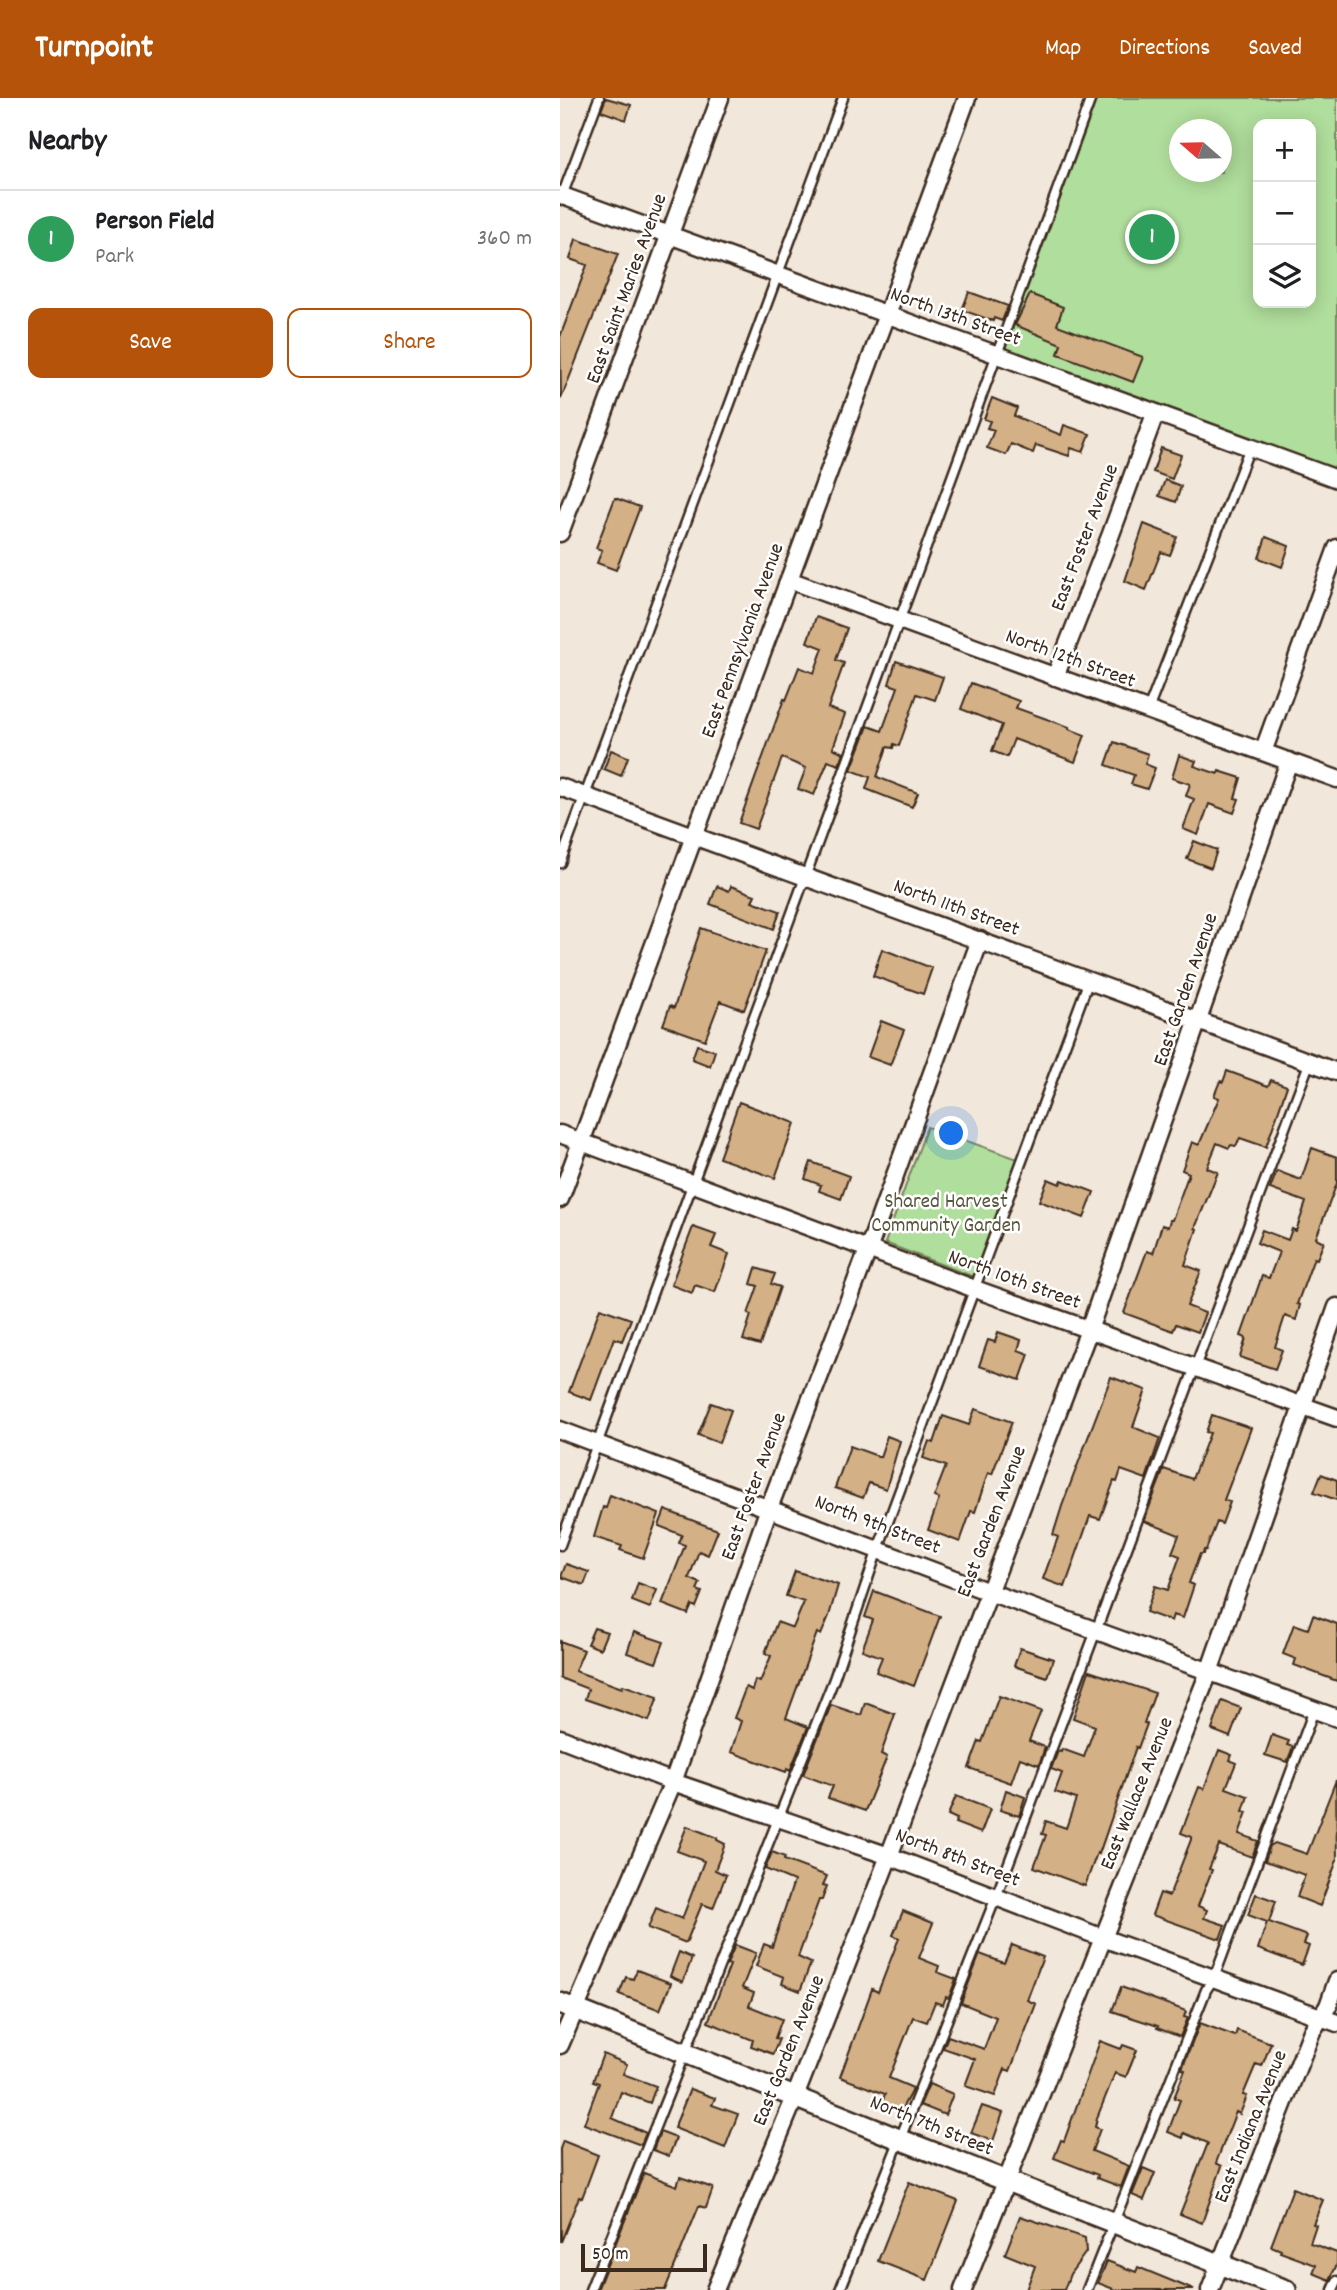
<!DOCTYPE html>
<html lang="en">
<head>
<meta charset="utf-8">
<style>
  :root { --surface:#fff; --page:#f6f6f6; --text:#202124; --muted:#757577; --line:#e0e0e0; --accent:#b45309 }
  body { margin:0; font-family:Dekko,sans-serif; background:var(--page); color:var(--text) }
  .controls { position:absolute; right:21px; top:21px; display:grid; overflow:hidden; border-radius:14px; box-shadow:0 4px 18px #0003 }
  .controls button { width:63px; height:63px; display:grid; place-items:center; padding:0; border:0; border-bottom:2px solid var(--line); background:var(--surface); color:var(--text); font:35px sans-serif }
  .compass { position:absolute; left:609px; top:21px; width:63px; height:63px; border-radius:50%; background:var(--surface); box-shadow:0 4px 18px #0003; rotate:290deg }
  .scale { position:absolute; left:21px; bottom:18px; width:126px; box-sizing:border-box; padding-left:7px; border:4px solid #3b2a1e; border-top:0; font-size:19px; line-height:24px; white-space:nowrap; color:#3b2a1e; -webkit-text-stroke:5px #fff; paint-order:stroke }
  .you { position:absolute; left:392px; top:1036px; width:24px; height:24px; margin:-18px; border:5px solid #fff; border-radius:50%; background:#1a73e8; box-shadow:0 0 0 10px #1a73e833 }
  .badge { display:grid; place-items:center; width:46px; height:46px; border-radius:50%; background:var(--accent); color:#fff; font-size:23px; font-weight:700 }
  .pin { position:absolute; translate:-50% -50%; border:4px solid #fff; box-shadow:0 2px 7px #0006 }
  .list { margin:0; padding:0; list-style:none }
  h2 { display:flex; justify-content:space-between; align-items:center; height:91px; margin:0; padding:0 28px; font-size:30px }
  h2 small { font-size:23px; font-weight:400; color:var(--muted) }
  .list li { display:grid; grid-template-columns:46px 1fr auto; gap:21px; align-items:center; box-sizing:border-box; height:98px; padding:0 28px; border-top:2px solid var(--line) }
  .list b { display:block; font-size:26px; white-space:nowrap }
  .list p { margin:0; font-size:23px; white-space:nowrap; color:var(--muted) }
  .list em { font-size:23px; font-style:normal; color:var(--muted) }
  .actions { display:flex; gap:14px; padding:21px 28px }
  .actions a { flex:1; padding:16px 0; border:2px solid var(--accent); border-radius:14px; text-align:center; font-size:24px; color:var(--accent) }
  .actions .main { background:var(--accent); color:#fff }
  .icon { flex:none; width:38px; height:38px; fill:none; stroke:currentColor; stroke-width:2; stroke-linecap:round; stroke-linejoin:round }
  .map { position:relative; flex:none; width:777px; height:2192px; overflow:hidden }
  header { display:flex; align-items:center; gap:42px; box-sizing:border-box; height:98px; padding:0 35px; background:var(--accent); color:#fff }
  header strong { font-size:33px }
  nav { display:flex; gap:38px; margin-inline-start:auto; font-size:24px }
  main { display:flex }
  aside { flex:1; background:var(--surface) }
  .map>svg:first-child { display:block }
  .green { fill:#b0de9c; stroke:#76845d; stroke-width:2; fill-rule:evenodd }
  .building { fill:#d4b086; stroke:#3b2a1e; stroke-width:2 }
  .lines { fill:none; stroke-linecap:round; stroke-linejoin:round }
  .service-casing { stroke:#3b2a1e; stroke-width:13 }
  .minor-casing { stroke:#3b2a1e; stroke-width:21 }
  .tertiary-casing { stroke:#3b2a1e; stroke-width:24 }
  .service { stroke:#fff; stroke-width:8 }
  .minor { stroke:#fff; stroke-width:16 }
  .tertiary { stroke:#fff; stroke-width:19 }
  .labels { text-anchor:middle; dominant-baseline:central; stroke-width:5; stroke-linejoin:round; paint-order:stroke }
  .street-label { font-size:21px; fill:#3b2a1e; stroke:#fff }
  .park-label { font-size:21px; fill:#58573e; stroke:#fff }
</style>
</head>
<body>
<header>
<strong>Turnpoint</strong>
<nav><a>Map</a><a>Directions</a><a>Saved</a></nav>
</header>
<main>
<aside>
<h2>Nearby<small></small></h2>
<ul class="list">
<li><span class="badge" style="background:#2e9e5b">1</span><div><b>Person Field</b><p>Park</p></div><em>360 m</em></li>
</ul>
<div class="actions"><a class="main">Save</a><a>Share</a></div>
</aside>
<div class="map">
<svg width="777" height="2192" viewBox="0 0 777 2192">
  <rect width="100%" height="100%" fill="#f2e7db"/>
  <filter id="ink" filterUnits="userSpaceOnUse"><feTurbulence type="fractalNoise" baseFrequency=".0143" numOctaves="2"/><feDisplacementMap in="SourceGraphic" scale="14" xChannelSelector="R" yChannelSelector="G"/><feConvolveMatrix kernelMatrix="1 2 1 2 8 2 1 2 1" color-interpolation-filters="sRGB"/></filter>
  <g filter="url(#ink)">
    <!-- green -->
    <path class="green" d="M537 0H777V373L445 251ZM698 26H751V205H698ZM620 32H662V74H620Z
      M367 1029 458 1061 414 1179 325 1145Z"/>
    <!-- building -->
    <path class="building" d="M46 0 71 7 66 22 41 13Z
      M16 141 58 156 1 301 0 239 27 167 10 161Z
      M409 194 448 208 442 223 434 220 433 223 402 212Z
      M470 196 503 209 497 227 583 259 573 284 498 256 501 246 455 227Z
      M432 300 457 310 454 318 501 337 504 327 530 336 523 354 511 350 509 358 476 347 473 355 451 346 446 357 427 350 434 332 427 330 430 323 424 321Z
      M601 350 621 357 612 381 593 374Z
      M605 382 621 388 616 404 599 398Z
      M55 400 80 409 56 472 37 465 42 452 36 450Z
      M584 426 617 439 610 457 601 454 586 492 565 483Z
      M706 439 729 448 722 469 699 460Z
      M256 519 287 530 276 562 284 565 268 610 285 616 273 650 284 655 279 667 268 663 254 697 238 691 246 670 222 660 196 731 179 725 224 601 226 602 239 569 254 575 263 550 247 544Z
      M336 563 383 579 375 602 357 596 339 648 334 646 333 650 327 649 317 679 358 695 352 709 306 691 310 679 291 672 308 628 322 633 338 589 329 586Z
      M411 585 459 603 456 610 509 629V631L525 637 515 664 454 641 447 659 432 653 442 627 401 611Z
      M554 644 588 656 585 666 595 670 587 691 571 686 574 677 546 667Z
      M51 652 68 659 61 678 44 671Z
      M619 657 636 663 634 668 658 676 659 673 681 680 675 700 679 701 674 715 649 706 638 737 623 731 634 701 626 698 630 686 612 680Z
      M634 743 657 752 651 770 627 761Z
      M157 788 169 793 171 788 195 797 192 803 220 813 214 831 150 806Z
      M141 830 206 853 184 912 160 903 145 942 103 927 110 908 114 910Z
      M322 851 372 870 363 896 313 878Z
      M321 923 344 932 330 967 308 959Z
      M137 947 155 953 150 968 132 961Z
      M667 973 708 988 711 982 727 988 706 1049 680 1040 676 1048 671 1047 669 1050 657 1045 647 1070 658 1074 635 1130 637 1131 625 1167 641 1173 627 1208 645 1215 638 1234 616 1226 613 1233 564 1215 587 1153 593 1155 602 1127 608 1129 610 1122H612L629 1075 622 1072 632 1044 639 1047 659 1000 654 998 660 983 663 984Z
      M179 1004 235 1025 215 1080 159 1060Z
      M752 1050 777 1059V1085L756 1140 764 1144 757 1161 754 1160 737 1206 740 1207 736 1222 725 1218 715 1249 722 1252 715 1271 680 1259 686 1240 681 1238 702 1178 709 1180 719 1154 697 1145 702 1132 728 1142 732 1131 736 1133 746 1104 710 1091 717 1073 741 1082Z
      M251 1064 289 1078 281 1101 259 1093 261 1087 245 1081Z
      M488 1081 500 1086 502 1082 534 1094 524 1120 479 1103Z
      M133 1129 156 1137 151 1149 169 1156 155 1194 135 1187 132 1195 111 1187Z
      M196 1170 215 1176 211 1186 220 1189 200 1247 183 1242 191 1217 188 1216 198 1188 191 1186Z
      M40 1210 71 1221 62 1243 54 1240 31 1302 9 1294Z
      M438 1234 461 1242 458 1252 469 1256 460 1282 419 1268 428 1242 435 1244Z
      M551 1279 586 1292 573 1329 600 1340 586 1381 561 1372 557 1384 554 1383 540 1421 530 1418 505 1489 483 1481 498 1439 493 1437 502 1408Z
      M151 1305 171 1312 159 1345 138 1337Z
      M415 1311 452 1324 432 1376 428 1375 415 1414 411 1413 400 1444 368 1432 379 1401 374 1399 386 1368 363 1360 369 1343 374 1345 383 1318 409 1327Z
      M652 1317 691 1330 664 1402 670 1404 662 1426 657 1424 646 1452H644L643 1456H640L629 1485 634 1487 623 1520 613 1517 611 1523 586 1514 595 1488 608 1492 620 1458 612 1455 619 1437 584 1423 604 1371 632 1381 650 1335 646 1334Z
      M327 1338 340 1343 326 1391 309 1385 303 1400 275 1390 290 1348 320 1359Z
      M761 1376 777 1382V1402L754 1394Z
      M50 1397 99 1416 83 1460 60 1452 62 1448 34 1439 43 1409 46 1410Z
      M105 1412 158 1432 148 1457 139 1453 129 1480 140 1485 137 1492 142 1494 136 1509 132 1507 128 1516 102 1506 125 1447 119 1445 122 1437 99 1428Z
      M6 1466 29 1474 24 1487 1 1479Z
      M235 1473 278 1487 269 1518 261 1537 257 1535 226 1620 248 1629 230 1673 227 1671 226 1674 171 1654 181 1623 174 1620 186 1589 192 1592 195 1582 200 1584 211 1558 205 1555 217 1524 233 1530 244 1504 226 1498Z
      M78 1485 97 1492 90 1510 72 1503Z
      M314 1493 380 1518 354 1588 316 1574 322 1559 302 1552 313 1522 305 1519Z
      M753 1517 777 1526V1583L734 1567 736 1561 723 1556 734 1526 748 1531Z
      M34 1530 47 1534 40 1551 27 1546Z
      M74 1534 104 1544 96 1565 67 1555Z
      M0 1543 24 1552 15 1573 62 1590 63 1587 98 1599 89 1623 25 1601 28 1591 0 1580Z
      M460 1550 493 1561 487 1579 454 1568Z
      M529 1573 595 1595 584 1625 587 1626 578 1650 576 1649 539 1756 537 1755 525 1788 474 1769 486 1737 482 1736 486 1723 506 1730 516 1701 495 1694 502 1675 491 1671 498 1653 501 1654 502 1651 524 1659 535 1628 513 1620Z
      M439 1598 481 1613 469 1643 485 1649 479 1667 460 1660 451 1685 409 1670 419 1643 422 1644Z
      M662 1603 681 1610 670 1639 652 1632Z
      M305 1605 335 1616 321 1656 327 1659 305 1713 268 1700 273 1688 243 1677 271 1607 301 1617Z
      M712 1637 729 1643 727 1647 733 1649 727 1664 705 1657Z
      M659 1652 672 1657 670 1662 676 1665 666 1690 688 1698 683 1713 687 1714 679 1736 698 1743 692 1759 659 1747 649 1771 652 1772 638 1808 647 1812 644 1820 665 1827 660 1841 592 1817 600 1795 609 1798 632 1739 621 1735 639 1689 644 1691Z
      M776 1682 777 1762 760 1808 737 1799 745 1777 705 1763 710 1748 715 1745 747 1756Z
      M446 1692 465 1699 459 1718 440 1712Z
      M396 1698 430 1711 421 1735 395 1725 397 1721 388 1717Z
      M127 1728 157 1740V1742L165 1746 155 1772 166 1777 153 1810 142 1806 126 1845 88 1830 96 1810 122 1821 144 1763 117 1753Z
      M212 1754 225 1759 224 1762 267 1778 263 1787 267 1788 262 1802H259L238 1859 251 1865 240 1893 222 1886 224 1879 196 1868 204 1846 212 1849 234 1783 205 1771Z
      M696 1796 716 1803 709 1824 747 1838 744 1846 749 1848 742 1867 698 1851 707 1824 688 1817Z
      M343 1813 373 1825 359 1860 379 1868 377 1874 396 1881 389 1900 386 1899 383 1907 375 1904 367 1924 353 1919 329 1980 353 1990 340 2014 321 2007 325 1996 280 1979 312 1891 318 1894 339 1840 333 1837Z
      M175 1847 196 1855 182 1890 194 1895 189 1908 222 1921 215 1940 219 1941 213 1956 191 1948 193 1942 148 1924 170 1867 167 1866Z
      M452 1847 483 1859 467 1902 476 1906 450 1973 445 1971 435 1998 405 1988 415 1961 383 1950 388 1938 424 1951 436 1919 401 1905 420 1856 444 1865Z
      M119 1854 132 1860 123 1884 110 1878Z
      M77 1872 111 1885 100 1912 59 1896 66 1879 73 1881Z
      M561 1889 626 1913 624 1919 628 1920 620 1939 597 1930 598 1928 552 1913Z
      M640 1925 675 1938 677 1932 711 1945 702 1968 696 1966 683 1997 687 1998 680 2016 676 2014 656 2065 662 2068 642 2125 620 2116 648 2045 624 2035 623 2040 608 2034 620 2002 614 2000 625 1972 622 1971Z
      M540 1943 561 1951 563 1947 577 1952 566 1979 555 1975 537 2020 535 2029 540 2031 532 2053 569 2068 561 2089 537 2080 538 2077 494 2060 501 2042 504 2043Z
      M43 1956 67 1966 63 1976 96 1988 90 2005 61 1994 52 2020 86 2035 81 2047 24 2026 39 1985 33 1983Z
      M369 1986 393 1996 385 2017 360 2007Z
      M130 1991 155 2000 152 2007 178 2016 165 2050 114 2030Z
      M422 2008 443 2015 433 2043 411 2035Z
      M100 2034 116 2040 109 2058 93 2052Z
      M3 2043 38 2057 22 2100 19 2099 1 2144 0 2051Z
      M583 2070 595 2075 584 2102 572 2097Z
      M84 2075 117 2088 120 2079 153 2090 146 2110 139 2108 105 2192H37Z
      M349 2084 398 2103 367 2182 318 2163Z
      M733 2090 763 2102 753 2126 756 2127 750 2145 777 2155V2166L770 2182 753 2175 756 2167 720 2154 721 2152 711 2148Z
      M460 2118 525 2140 526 2154 510 2176 504 2192H466L475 2168 445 2156Z
      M547 2163 576 2174 578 2169 634 2192H556L538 2185Z"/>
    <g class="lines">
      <defs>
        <path id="service" d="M2 98 39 0
          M588 612 690 349
          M0 765 283 0
          M0 1447 531 0
          M30 2192 274 1581 318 1451 529 882
          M280 2192 436 1799 750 963
          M527 2192 646 1892 654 1880 754 1612
          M773 2192 777 2183"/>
        <path id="minor" d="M0 97 777 381
          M0 435 160 0
          M229 482 777 681
          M495 579 551 436 595 316
          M703 654 777 450
          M0 689 777 974
          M0 1036 415 1191 777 1320
          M0 1101 407 0
          M0 1332 429 1494 777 1620
          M0 1640 113 1684 329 1758 543 1840 777 1925
          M0 1947 113 1684 209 1410 308 1152 420 842
          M155 2192 235 1999 329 1758 529 1232 729 663
          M403 2192 649 1574 777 1209
          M650 2192 752 1933 768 1908 777 1883"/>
        <path id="tertiary" d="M0 1905 339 2041 726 2192"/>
      </defs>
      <!-- service casing -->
      <use href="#service" class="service-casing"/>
      <!-- minor casing -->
      <use href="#minor" class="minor-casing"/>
      <!-- tertiary casing -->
      <use href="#tertiary" class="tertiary-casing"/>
      <!-- service -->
      <use href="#service" class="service"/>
      <!-- minor -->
      <use href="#minor" class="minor"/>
      <!-- tertiary -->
      <use href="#tertiary" class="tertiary"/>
    </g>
  </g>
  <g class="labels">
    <!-- street labels -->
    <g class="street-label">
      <text transform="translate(68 191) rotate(-70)">East Saint Maries Avenue</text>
      <text transform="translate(395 220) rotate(20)">North 13th Street</text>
      <text transform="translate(526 440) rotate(-69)">East Foster Avenue</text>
      <text transform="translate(184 543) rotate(-70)">East Pennsylvania Avenue</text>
      <text transform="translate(510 562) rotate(20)">North 12th Street</text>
      <text transform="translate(396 811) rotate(20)">North 11th Street</text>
      <text transform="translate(627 892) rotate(-71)">East Garden Avenue</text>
      <text transform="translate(454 1183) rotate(20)">North 10th Street</text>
      <text transform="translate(195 1389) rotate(-70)">East Foster Avenue</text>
      <text transform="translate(433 1424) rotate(-69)">East Garden Avenue</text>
      <text transform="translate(317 1428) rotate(21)">North 9th Street</text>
      <text transform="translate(578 1696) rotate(-68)">East Wallace Avenue</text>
      <text transform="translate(397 1761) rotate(21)">North 8th Street</text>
      <text transform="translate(230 1953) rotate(-68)">East Garden Avenue</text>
      <text transform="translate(371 2029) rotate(22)">North 7th Street</text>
      <text transform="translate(692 2029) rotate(-68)">East Indiana Avenue</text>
    </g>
    <!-- park labels -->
    <g class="park-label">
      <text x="386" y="1105">Shared Harvest<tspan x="386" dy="24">Community Garden</tspan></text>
    </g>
  </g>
</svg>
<div class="controls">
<button>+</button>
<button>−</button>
<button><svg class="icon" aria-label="layers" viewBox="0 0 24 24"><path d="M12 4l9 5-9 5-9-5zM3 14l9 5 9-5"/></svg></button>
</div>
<svg class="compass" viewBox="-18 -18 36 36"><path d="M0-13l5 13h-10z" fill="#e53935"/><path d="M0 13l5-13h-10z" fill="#757577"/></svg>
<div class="scale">50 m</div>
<div class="you"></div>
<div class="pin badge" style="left:592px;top:139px;background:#2e9e5b">1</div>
</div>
</main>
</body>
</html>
